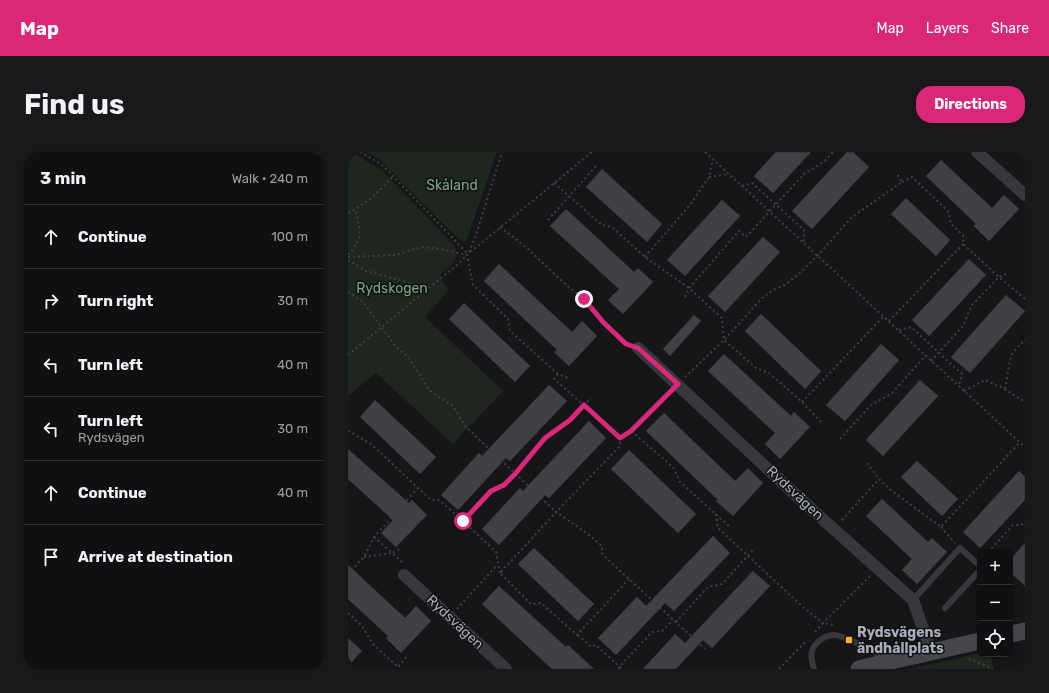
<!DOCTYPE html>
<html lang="en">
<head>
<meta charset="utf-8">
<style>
  :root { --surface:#101012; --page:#19191b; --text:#f1f3f6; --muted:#9c9d9f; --line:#303032; --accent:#db2777 }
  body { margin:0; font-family:Rubik,sans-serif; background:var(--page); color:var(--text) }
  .controls { position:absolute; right:12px; bottom:12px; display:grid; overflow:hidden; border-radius:8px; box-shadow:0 1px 3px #0004 }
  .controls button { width:36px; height:36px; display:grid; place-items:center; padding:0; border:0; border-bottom:1px solid var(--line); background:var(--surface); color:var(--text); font:20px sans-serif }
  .stop { position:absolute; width:12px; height:12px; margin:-9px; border:3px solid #db2777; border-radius:50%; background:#fff }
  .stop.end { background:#db2777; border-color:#fff; box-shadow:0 1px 4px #0008 }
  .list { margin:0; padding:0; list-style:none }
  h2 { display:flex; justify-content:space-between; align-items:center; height:52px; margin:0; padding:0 16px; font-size:17px }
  h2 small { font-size:13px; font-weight:400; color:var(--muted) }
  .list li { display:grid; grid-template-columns:26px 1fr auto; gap:12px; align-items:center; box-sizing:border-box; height:64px; padding:0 16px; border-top:1px solid var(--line) }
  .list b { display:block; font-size:15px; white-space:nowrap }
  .list p { margin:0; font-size:13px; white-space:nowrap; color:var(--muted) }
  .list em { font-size:13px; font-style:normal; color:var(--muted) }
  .icon { flex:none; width:22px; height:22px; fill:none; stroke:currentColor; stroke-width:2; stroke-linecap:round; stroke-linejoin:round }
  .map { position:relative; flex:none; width:677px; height:517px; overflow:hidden; border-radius:16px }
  header { display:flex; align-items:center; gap:24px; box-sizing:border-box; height:56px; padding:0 20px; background:var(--accent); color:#fff }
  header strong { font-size:19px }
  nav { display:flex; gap:22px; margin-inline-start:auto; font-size:14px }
  .intro { display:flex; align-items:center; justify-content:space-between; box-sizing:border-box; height:96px; padding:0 24px }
  h1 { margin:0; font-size:28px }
  .button { padding:10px 18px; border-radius:16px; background:var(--accent); color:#fff; font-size:14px; font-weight:700 }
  main { display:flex; gap:24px; padding:0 24px }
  aside { flex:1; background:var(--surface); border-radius:16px; box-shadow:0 1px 3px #0004 }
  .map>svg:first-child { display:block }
  .green { fill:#1e261f }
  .building { fill:#404145; stroke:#303034 }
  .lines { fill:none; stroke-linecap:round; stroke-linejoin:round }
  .path { stroke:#3d3f44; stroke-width:2; stroke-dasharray:2 3; stroke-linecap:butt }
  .lane { stroke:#37383d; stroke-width:6 }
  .street { stroke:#37383d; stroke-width:12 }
  .secondary { stroke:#45474d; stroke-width:17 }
  .route { stroke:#db2777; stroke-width:5 }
  .poi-dot { fill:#f2b134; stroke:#111113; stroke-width:1.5 }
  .labels { text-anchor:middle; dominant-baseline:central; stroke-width:3; stroke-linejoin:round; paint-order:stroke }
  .park-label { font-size:14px; fill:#7fa381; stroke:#111113 }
  .street-label { font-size:14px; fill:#a8adb8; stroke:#111113 }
  .poi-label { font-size:14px; font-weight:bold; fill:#a8adb8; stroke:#111113; text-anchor:start }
</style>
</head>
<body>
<header>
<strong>Map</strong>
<nav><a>Map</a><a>Layers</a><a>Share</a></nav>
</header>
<div class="intro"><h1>Find us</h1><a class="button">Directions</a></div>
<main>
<aside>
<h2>3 min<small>Walk · 240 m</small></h2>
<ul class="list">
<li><svg class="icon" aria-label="ahead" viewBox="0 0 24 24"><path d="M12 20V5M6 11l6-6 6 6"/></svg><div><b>Continue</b></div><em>100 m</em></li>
<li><svg class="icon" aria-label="right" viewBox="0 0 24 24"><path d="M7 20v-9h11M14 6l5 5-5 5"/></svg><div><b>Turn right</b></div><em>30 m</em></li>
<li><svg class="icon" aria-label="left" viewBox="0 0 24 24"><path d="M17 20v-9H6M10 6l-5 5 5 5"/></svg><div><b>Turn left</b></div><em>40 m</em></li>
<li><svg class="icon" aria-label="left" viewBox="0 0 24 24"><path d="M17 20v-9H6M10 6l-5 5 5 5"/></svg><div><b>Turn left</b><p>Rydsvägen</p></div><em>30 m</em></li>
<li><svg class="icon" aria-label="ahead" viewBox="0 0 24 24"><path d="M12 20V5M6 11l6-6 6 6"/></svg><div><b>Continue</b></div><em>40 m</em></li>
<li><svg class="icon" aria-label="arrive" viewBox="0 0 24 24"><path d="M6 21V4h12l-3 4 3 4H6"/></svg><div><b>Arrive at destination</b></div></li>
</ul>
</aside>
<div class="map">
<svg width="677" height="517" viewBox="0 0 677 517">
  <rect width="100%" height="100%" fill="#161618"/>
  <!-- green -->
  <path class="green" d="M0 0H3L34 18 106 93 108 98 109 103 107 108 104 112 91 124 101 138 77 165 155 239 105 292 28 221 0 244Z
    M18 0H149L119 87 115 90 100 77 32 8Z
    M632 501V502H642L646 517H561Z"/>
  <!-- building -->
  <path class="building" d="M428 0H463L425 41 406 24Z
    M499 0H505L521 15 464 77 444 59Z
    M593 8 644 56 656 43 671 57 641 89 626 74 628 72 578 24Z
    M254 17 314 72 299 90 238 35Z
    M558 46 602 88 588 104 543 62Z
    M374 48 392 64 337 124 319 108Z
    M218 57 286 120 290 116 305 130 275 162 260 148 271 137 202 74Z
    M415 85 432 100 377 160 360 144Z
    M621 107 638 123 581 184 564 168Z
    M151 112 224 180 234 169 249 184 221 214 206 200 209 198 136 129Z
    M658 143 677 159 622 221 603 205Z
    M116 151 182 214 167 230 101 167Z
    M413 162 473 219 457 237 397 179Z
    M346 163 353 169 322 204 315 197Z
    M533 192 551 208 497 269 478 253Z
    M376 202 443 264 446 260 462 275 432 307 417 292 427 281 360 219Z
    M572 228 590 244 535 304 518 288Z
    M201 233 219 249 162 309 158 306 110 358 93 343 131 301 134 304Z
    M27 248 88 305 72 322 12 265Z
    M316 261 387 329 400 316 415 331 385 364 368 349 370 348 298 279Z
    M241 269 258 286 201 346 197 343 151 393 134 377 172 336 175 339Z
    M0 297 61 351 64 348 79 363 48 395 33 381 45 368 0 327Z
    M281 298 348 362 330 381 263 317Z
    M569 309 610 347 594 364 553 325Z
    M671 319 677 325V348L632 396 615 380Z
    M534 347 580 390 584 386 599 400 569 432 554 418 564 407 518 364Z
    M365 384 382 401 326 459 317 451 268 503 250 486 289 445 298 454Z
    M677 391V434L662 420V408Z
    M186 396 246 452 230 469 170 412Z
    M0 413 57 466 68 454 83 469 53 501 38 486 40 484 0 447Z
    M405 419 422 434 364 496 355 488 328 517H295L327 482 337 491Z
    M151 434 218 495 220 493 246 517H204L134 452Z
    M0 486 14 499 0 514Z"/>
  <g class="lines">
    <!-- path -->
    <path class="path" d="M12 0 33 12 40 19 120 102
      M357 0 677 295
      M361 25 381 22
      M554 30 564 25 600 59 603 72 615 83V92L651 125 677 147
      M206 31 254 73 264 75 297 105 341 136 374 166 376 188 408 216 421 221 454 250 473 270
      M394 34 404 31 456 78V90
      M0 61C18 52 32 39 45 24
      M200 68 248 14
      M152 75 179 96 216 131 236 147 255 170 279 192
      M121 100 127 86 154 0
      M0 103C16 86 12 78 7 57
      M0 105 47 103 74 95 92 97 119 103 125 133 160 167 162 179 210 222 220 226
      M297 105 342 53 361 25 365 7
      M0 108 18 119 59 130 77 140
      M0 140 15 150 49 196 60 205 82 239 105 254 118 275 208 360C224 371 240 381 254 394V402L357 497
      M337 145 341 136 391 79 398 85 457 21 477 9 485 0
      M541 169 615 92
      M551 178 563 175 614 222 611 234
      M0 203 110 112 120 102 244 0
      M583 209 615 174 624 153 651 125 660 121
      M210 222 206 227 273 286
      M337 225 376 188 414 146 425 138 437 133 452 121 470 103 504 65 554 30 548 20
      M657 237 663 203 677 187
      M616 239 637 228 653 235 677 250
      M321 240 283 279 325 315 332 330 382 375
      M454 250 536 164
      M0 279 23 292 83 348H91L115 369 112 380
      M492 287 523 253 544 241 578 203
      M519 311 531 327 544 339 593 375 672 290
      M368 362 370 376 456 456 475 471 522 424
      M494 368 531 327
      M593 375 607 391
      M26 385 44 401 54 396
      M640 400 665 373H673L677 369
      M16 405 44 401 55 411
      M152 421 148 400 115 369 143 339 156 333 167 322 197 286 222 268 243 246
      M0 422 16 405 26 385 70 336
      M281 427 229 483 193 451 183 452 152 421 208 360 271 295 273 286 283 279
      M109 457 149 413
      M0 461 14 474 25 492 50 515 59 504
      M328 470 360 435 374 432 406 397
      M467 480 475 471 486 473
      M230 483 243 495 248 493 274 517
      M532 492 541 494
      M621 507 645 517
      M271 517V515L304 480 314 479 325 468
      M431 517 458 489"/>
    <!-- lane -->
    <path class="lane" d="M565 448 612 396 632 414
      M597 456 632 418
      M466 517C463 507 461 499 469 491 474 486 479 483 486 483 497 483 526 500 538 506"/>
    <!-- street -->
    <path class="street" d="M629 0 677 43
      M290 196 450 345 565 448 583 500
      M56 423 158 517"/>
    <!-- secondary -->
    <path class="secondary" d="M662 482 677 479
      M511 517 543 509 632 489"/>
  </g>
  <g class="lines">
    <!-- route -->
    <path class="route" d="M115 369 143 339 156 333 167 322 197 286 222 268 236 253 272 286 283 279 330 232 290 196 278 192 255 170 236 147"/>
  </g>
  <!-- markers -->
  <rect class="poi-dot" x="497" y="484" width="8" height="8" rx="2"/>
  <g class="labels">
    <!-- park labels -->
    <g class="park-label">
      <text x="104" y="33">Skåland</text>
      <text x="44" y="136">Rydskogen</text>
    </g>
    <!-- street labels -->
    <g class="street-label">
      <text transform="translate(447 341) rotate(43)">Rydsvägen</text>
      <text transform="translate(107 470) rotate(43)">Rydsvägen</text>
    </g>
    <!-- poi labels -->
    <g class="poi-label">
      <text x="509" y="480">Rydsvägens<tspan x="509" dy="16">ändhållplats</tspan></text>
    </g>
  </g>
</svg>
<div class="controls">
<button>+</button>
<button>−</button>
<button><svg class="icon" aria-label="locate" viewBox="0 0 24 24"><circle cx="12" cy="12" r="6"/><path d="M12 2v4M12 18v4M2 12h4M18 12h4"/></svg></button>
</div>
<div class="stop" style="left:115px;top:369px"></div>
<div class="stop end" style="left:236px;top:147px"></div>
</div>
</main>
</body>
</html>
